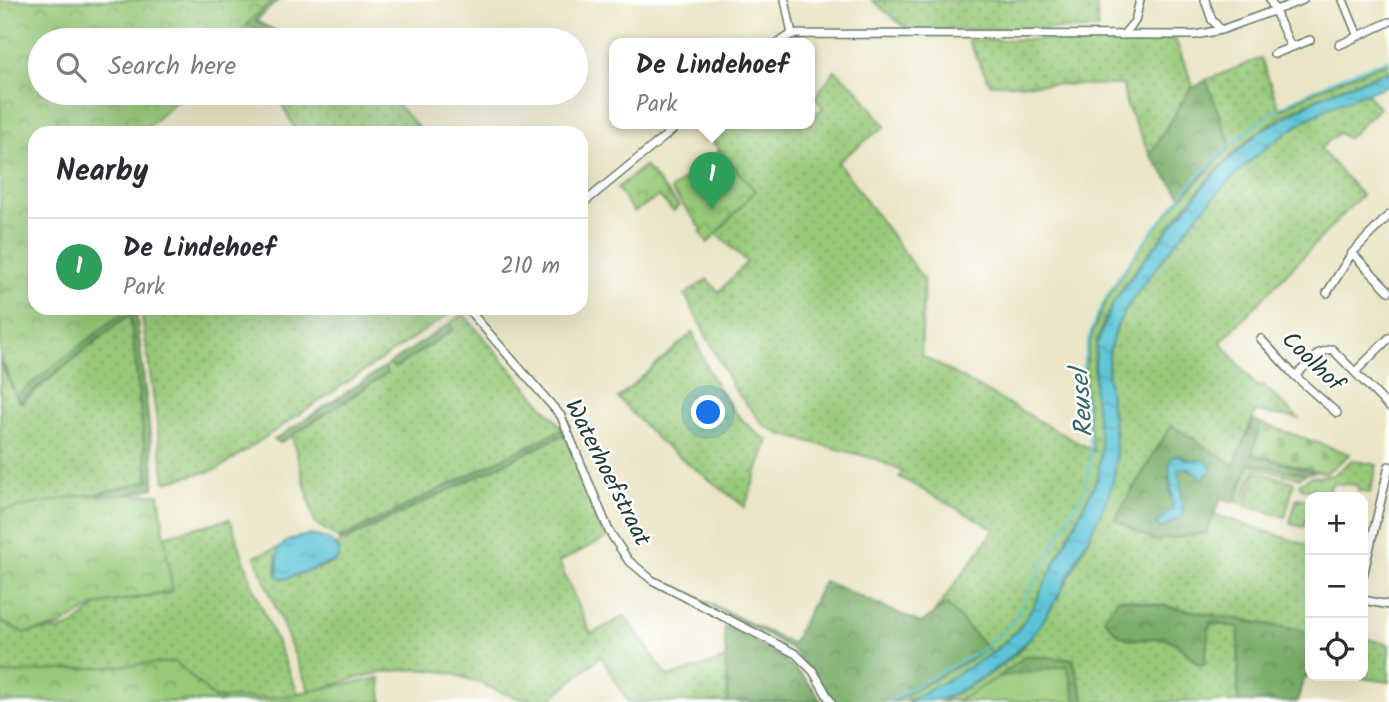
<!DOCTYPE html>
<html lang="en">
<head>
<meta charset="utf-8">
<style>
  :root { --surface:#fff; --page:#f2f2f3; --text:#2b2b33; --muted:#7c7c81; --line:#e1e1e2; --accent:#d1495b }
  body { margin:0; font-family:Kalam,sans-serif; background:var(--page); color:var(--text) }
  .controls { position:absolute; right:21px; bottom:21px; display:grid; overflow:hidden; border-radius:14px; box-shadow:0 7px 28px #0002 }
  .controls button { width:63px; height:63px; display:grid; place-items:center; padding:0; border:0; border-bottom:2px solid var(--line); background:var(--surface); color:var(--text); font:35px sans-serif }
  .you { position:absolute; left:709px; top:413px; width:24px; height:24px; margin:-18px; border:5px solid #fff; border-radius:50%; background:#1a73e8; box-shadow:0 0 0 10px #1a73e833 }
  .badge { display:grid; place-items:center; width:46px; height:46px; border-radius:50%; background:var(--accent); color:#fff; font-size:23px; font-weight:700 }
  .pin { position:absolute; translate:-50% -58px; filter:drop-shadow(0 2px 4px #0008) }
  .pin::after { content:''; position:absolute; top:37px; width:24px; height:21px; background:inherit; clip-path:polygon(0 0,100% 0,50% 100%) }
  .popup { position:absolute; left:609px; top:38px; width:206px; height:91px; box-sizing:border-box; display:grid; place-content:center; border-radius:14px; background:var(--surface); filter:drop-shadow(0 2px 5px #0005); font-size:23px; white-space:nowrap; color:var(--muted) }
  .popup b { font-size:26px; color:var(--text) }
  .popup::after { content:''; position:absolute; left:50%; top:100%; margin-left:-14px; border:14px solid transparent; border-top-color:var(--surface) }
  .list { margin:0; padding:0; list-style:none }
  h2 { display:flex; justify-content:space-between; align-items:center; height:91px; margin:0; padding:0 28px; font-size:30px }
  h2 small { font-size:23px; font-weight:400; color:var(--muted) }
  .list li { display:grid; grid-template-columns:46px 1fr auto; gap:21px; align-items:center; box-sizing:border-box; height:98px; padding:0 28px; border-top:2px solid var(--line) }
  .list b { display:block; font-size:26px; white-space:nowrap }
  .list p { margin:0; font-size:23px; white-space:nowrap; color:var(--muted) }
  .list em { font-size:23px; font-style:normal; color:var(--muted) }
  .icon { flex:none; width:38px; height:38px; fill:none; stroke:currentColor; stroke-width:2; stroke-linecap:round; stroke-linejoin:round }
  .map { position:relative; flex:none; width:1389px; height:702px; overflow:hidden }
  .search { position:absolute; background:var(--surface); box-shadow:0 7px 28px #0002; left:28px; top:28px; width:560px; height:77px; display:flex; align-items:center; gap:18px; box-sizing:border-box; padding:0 24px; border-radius:38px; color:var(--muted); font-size:26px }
  .panel { position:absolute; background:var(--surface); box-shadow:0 7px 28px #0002; left:28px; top:126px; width:560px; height:189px; border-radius:21px }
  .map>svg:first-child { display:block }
  .grass { fill:url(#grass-dots); stroke:#5c8356; stroke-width:2 }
  .forest { fill:url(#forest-crowns); stroke:#4c754e; stroke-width:2; fill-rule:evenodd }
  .cemetery { fill:url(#cemetery-stones); stroke:#5c8356; stroke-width:2 }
  .park { fill:url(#park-crowns); stroke:#5c8356; stroke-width:2 }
  .pitch { fill:#98c979; stroke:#5c8356; stroke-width:2 }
  .water { fill:url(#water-ripples); stroke:#3d8086; stroke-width:2 }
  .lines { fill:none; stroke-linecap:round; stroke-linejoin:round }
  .stream { stroke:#5bc4d7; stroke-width:2 }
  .minor-casing { stroke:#667867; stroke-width:10 }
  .minor { stroke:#fff; stroke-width:7 }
  .labels { text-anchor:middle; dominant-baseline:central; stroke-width:5; stroke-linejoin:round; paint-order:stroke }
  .street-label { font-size:24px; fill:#1f3d34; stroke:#fff }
  .water-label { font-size:26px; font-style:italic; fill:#316665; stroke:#fff }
</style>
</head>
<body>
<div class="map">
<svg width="1389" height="702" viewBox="0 0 1389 702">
  <defs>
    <pattern id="grass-dots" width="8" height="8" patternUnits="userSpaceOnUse" patternTransform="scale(1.75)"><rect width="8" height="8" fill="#98c979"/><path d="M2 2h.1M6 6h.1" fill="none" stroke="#7ba464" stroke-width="1.8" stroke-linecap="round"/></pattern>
    <pattern id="forest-crowns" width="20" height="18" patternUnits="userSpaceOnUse" patternTransform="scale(1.75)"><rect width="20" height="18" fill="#7aad69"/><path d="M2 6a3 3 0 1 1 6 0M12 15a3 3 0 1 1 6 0" fill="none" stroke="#638e57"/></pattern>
    <pattern id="cemetery-stones" width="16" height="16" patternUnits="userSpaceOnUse" patternTransform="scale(1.75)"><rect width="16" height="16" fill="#98c979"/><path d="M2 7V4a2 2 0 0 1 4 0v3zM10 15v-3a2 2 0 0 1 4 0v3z" fill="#7ba464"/></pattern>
    <pattern id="park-crowns" width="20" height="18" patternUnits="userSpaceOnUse" patternTransform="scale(1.75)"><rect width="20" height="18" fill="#98c979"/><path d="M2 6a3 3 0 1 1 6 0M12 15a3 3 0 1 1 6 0" fill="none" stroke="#7ba464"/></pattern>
    <pattern id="water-ripples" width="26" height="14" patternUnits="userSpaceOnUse" patternTransform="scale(1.75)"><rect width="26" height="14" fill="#5bc4d7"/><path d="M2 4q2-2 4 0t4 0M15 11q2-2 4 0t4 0" fill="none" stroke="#4ba0af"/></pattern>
  </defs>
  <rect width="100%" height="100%" fill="#fff"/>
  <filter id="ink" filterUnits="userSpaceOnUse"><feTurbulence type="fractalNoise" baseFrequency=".0143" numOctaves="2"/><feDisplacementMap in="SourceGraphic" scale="14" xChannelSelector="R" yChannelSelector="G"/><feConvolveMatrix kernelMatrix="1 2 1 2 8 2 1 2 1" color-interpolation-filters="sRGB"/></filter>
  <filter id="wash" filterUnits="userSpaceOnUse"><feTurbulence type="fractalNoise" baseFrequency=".00686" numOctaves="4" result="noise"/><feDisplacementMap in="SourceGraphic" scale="28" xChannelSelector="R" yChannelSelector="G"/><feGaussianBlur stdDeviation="1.57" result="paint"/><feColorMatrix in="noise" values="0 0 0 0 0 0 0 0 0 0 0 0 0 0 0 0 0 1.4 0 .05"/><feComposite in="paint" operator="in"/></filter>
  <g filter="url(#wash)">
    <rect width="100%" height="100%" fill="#eae5c6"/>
    <!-- grass -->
    <path class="grass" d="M872 0H1096L1098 29 908 30Z
      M248 25 277 40H247L242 30Z
      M1175 39 1193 85 1150 155 1126 104 1123 85 990 84 968 40Z
      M1261 58 1280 110C1315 89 1350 75 1389 62V71C1341 87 1292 105 1251 138 1215 167 1185 207 1156 244 1133 273 1109 302 1098 338 1086 379 1104 419 1101 459 1099 495 1044 587 1024 622 1004 649 926 702 893 702L988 649 946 604 933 614 995 529 899 477 903 472 876 459 780 434 765 426 734 389 685 295 707 279 719 292 747 262 716 233 755 191 697 124H810V118L823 108 815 97 835 70 857 89 885 126 838 162 924 280 921 355 1093 451C1091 421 1082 391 1086 361 1094 288 1180 196 1231 146L1206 80Z
      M276 93H379L395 102 423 133H297Z
      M1366 93 1379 108 1348 138 1338 133 1320 149 1362 195 1221 342 1257 387 1263 385 1298 418 1255 412 1234 465 1154 541 1207 531 1214 514 1310 546V632L1119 598 1109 625C1139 653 1146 630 1172 641 1186 647 1191 661 1204 664L1210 623 1239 627 1238 702H1085L1073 659 1025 656C1003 677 970 702 940 702 965 688 994 674 1016 654 1053 619 1112 504 1116 453 1118 417 1101 387 1110 347 1117 316 1138 291 1157 266 1213 192 1275 122 1366 93Z
      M141 308H458L218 469 165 482Z
      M129 314 133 321 148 482 0 518V361L21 403Z
      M463 314 563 429 339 539 315 523 292 436 383 376 387 373 385 367 389 364 395 368 453 330 449 324Z
      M693 332C706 372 731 419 768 440L745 507 659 441 618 398Z
      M565 434 606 538 559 562 591 634 625 616 668 677 726 659 728 702H628L601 656 547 702C509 702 484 681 449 673 402 662 353 678 310 693L255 556 280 547 276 560V573L285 579 334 563 339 548 335 545Z
      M1352 460 1377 465 1370 493 1358 491 1357 485 1332 483 1330 491 1303 489 1299 484 1311 477 1333 475Z
      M1251 462 1306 474 1299 478 1256 468 1242 503 1235 502Z
      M1257 472 1294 482 1285 517 1245 505Z
      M1297 498 1310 500 1304 527 1290 523Z
      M230 519 254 589 299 695 218 702 58 673 0 676V620L33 631 59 630 74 625 99 604 168 594 162 536Z
      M1363 638 1389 644V682L1349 676H1363Z"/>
    <!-- forest -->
    <path class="forest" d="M267 0H278L256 21 294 40H277L248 25 242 30 247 40H219Z
      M1206 80 1231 146 1182 197 1150 155 1189 91Z
      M0 233 35 308H134L136 311 154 468V488L0 525V518L148 481 130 314 19 402 0 361Z
      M449 324 453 329 395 368 389 364Z
      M385 367 387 373 383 376 280 443 274 440Z
      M1253 420 1261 423 1252 454 1314 472 1306 474 1249 463 1235 502 1221 498 1206 533 1154 541 1115 519 1171 425 1234 465ZM1177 455 1193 460V473L1182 466 1177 472 1183 515 1156 524 1173 509 1168 479Z
      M563 429 565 434 341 542 339 539Z
      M824 581 921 623 947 604 988 649 893 702H833L792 649 673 585 792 644Z
      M1119 598 1310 632V673L1303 681 1297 702H1238L1239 627 1210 623 1204 664 1200 665C1188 657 1183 645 1169 640 1143 631 1129 655 1104 618Z
      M724 626C763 646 799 663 822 702H728Z
      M1025 656 1073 659 1085 702H1076L1067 666 999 677Z"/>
    <!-- cemetery -->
    <path class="cemetery" d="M1261 423 1350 454 1326 473 1252 454Z"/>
    <!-- park -->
    <path class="park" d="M0 0H272L246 25 241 40H40V93H185L147 128 151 133H35V308H128L16 396 0 354Z
      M720 150 755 191 708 243 700 232 702 229 671 190Z
      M645 166 679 206 673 211 659 196 634 212 617 188Z
      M159 494 172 591 96 605 58 627 25 633 0 621V511L78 496Z
      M176 662 214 698H272L380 678 382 702H0V674Z"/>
    <!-- pitch -->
    <path class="pitch" d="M1067 666 1076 702H956L999 677Z"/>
    <!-- water -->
    <path class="water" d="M1389 71V85C1368 93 1345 99 1325 109 1257 145 1208 199 1163 259 1146 281 1127 303 1116 329 1096 377 1120 421 1115 470 1112 497 1095 523 1083 547 1053 606 1039 642 981 678 950 697 945 702 908 702L991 654 1019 629 1036 601 1098 477 1101 448 1094 391 1096 346 1112 305 1144 260 1211 177 1258 133 1328 93Z
      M1177 455 1188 460 1207 461 1212 470 1202 479 1190 468H1179L1183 515 1161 529 1156 524 1173 508 1169 464 1171 458Z
      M308 535C320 536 336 539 339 553L337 560 285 579 278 577V550L288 540Z"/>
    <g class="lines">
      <!-- stream -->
      <path class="stream" d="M887 702 982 650 1012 623 1084 489C1101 444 1075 399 1085 353 1094 309 1120 273 1147 238 1222 141 1272 99 1389 59"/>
    </g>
  </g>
  <g filter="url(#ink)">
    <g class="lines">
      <defs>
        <path id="minor" d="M1205 0 1212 20 1221 30
          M1270 0 1291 47
          M1343 0 1357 34
          M792 34 1195 35 1221 30 1303 0
          M1123 35 1135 21 1140 0
          M777 44 792 34 785 0
          M1339 45 1389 22
          M1274 54 1310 40
          M581 205 680 124
          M1389 215 1352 253 1389 291
          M1327 293 1352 253
          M467 308 561 416 609 531 628 560 652 580 796 654 813 671 831 702
          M1261 339 1295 376 1337 413
          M1356 371 1389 338
          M1295 376 1319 353 1332 349 1389 407
          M1363 576 1389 466
          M1363 600 1389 605"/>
      </defs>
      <!-- minor casing -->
      <use href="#minor" class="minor-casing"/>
      <!-- minor -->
      <use href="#minor" class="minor"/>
    </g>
  </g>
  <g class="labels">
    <!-- street labels -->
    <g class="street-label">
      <text transform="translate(1312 362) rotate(44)">Coolhof</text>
      <text transform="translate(607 473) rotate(63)">Waterhoefstraat</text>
    </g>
    <!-- water labels -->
    <g class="water-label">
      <text transform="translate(1083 403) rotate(-94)">Reusel</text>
    </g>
  </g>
</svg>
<div class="controls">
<button>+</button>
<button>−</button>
<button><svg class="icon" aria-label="locate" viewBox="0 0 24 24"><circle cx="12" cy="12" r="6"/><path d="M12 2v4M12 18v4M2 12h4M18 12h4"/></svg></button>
</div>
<div class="you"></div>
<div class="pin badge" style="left:712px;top:210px;background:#2e9e5b">1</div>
<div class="popup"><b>De Lindehoef</b>Park</div>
<div class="search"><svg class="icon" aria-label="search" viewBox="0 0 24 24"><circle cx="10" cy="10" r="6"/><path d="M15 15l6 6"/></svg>Search here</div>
<section class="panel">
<h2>Nearby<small></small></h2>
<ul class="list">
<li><span class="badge" style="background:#2e9e5b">1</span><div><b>De Lindehoef</b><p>Park</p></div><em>210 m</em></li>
</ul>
</section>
</div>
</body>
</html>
